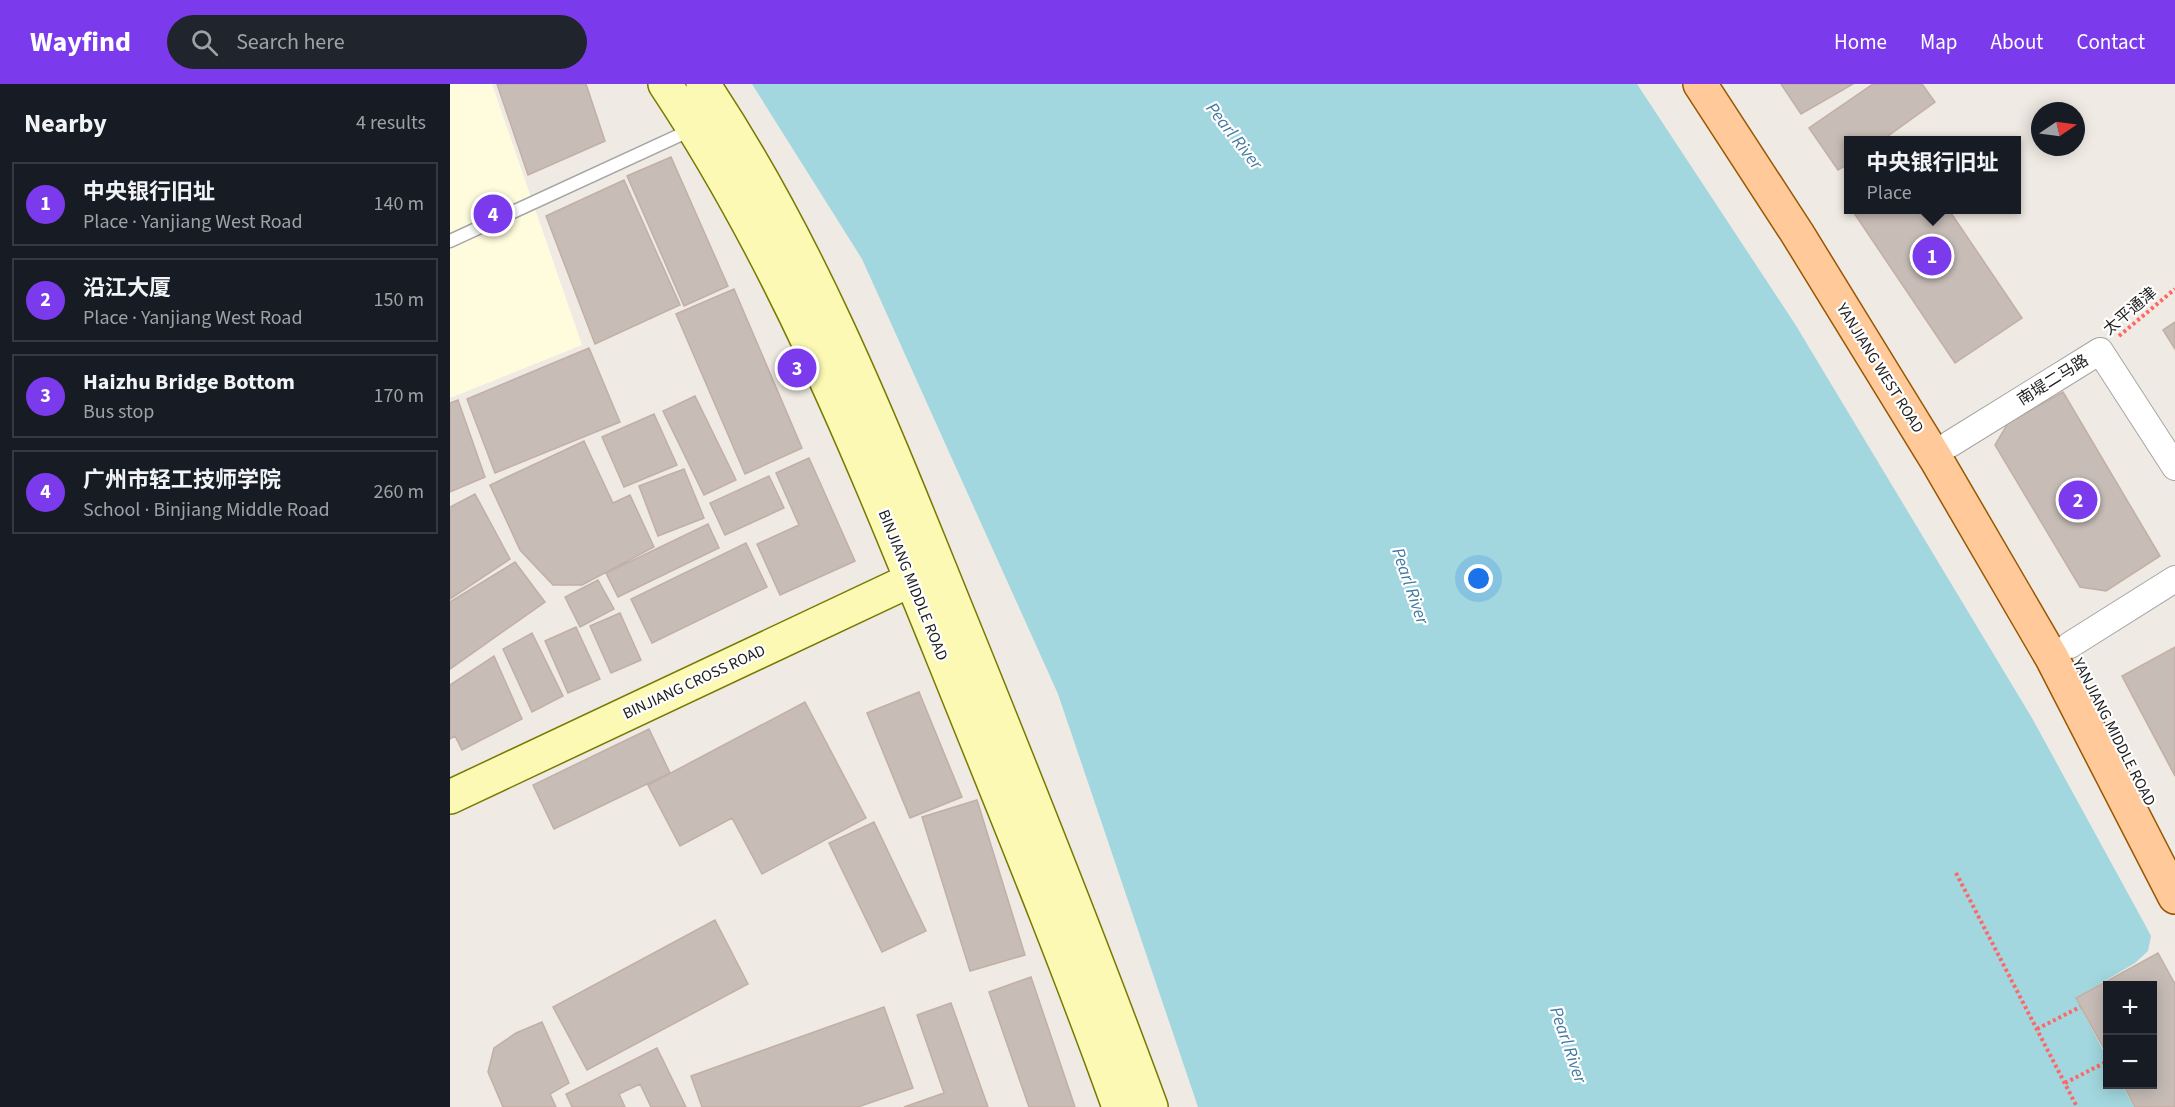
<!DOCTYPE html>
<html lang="en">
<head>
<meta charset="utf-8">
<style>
  :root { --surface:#171b24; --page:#20242c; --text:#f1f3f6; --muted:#9ea1a6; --line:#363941; --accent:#7c3aed }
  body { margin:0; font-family:"Source Sans 3","Noto Sans SC",sans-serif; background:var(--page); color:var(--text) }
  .controls { position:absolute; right:18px; bottom:18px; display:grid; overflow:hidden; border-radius:0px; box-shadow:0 3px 15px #0003 }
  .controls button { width:54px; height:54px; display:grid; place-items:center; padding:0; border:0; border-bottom:2px solid var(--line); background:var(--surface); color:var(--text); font:30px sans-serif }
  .compass { position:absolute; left:1581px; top:18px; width:54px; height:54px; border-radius:50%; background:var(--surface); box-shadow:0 3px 15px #0003; rotate:77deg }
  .you { position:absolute; left:1029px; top:495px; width:21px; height:21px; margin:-15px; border:4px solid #fff; border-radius:50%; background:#1a73e8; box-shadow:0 0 0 9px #1a73e833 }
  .badge { display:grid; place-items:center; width:39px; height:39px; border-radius:50%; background:var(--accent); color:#fff; font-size:20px; font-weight:700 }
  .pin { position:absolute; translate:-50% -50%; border:3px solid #fff; box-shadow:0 2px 6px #0006 }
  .popup { position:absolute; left:1394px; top:52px; width:177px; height:78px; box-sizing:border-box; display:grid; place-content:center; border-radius:0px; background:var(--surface); filter:drop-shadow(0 2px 4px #0005); font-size:20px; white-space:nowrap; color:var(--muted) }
  .popup b { font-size:22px; color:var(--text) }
  .popup::after { content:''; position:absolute; left:50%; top:100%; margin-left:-12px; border:12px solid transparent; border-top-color:var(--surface) }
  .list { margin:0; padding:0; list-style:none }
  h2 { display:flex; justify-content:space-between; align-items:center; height:78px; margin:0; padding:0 24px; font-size:26px }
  h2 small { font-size:20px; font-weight:400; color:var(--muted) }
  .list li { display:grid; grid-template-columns:39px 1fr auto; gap:18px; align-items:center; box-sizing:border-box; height:84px; margin:0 12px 12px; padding:0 12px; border:2px solid var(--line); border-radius:0px }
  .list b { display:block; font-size:22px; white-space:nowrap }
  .list p { margin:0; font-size:20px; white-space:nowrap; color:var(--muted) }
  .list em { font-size:20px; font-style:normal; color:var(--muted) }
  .icon { flex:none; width:33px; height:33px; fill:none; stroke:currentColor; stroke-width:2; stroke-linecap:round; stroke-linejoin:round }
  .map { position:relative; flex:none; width:1725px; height:1023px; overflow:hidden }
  header { display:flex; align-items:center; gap:36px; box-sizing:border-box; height:84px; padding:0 30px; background:var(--accent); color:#fff }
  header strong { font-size:28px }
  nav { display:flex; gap:33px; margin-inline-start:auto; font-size:21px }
  .search { width:420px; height:54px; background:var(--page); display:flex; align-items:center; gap:15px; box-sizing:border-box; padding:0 21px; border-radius:33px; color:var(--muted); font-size:22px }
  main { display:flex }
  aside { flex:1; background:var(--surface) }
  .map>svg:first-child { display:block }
  .education { fill:#fffcdd }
  .water { fill:#a2d7df }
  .building { fill:#c7bcb6; stroke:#c2afa5; stroke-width:1.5 }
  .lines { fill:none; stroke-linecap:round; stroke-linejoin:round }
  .lane-casing { stroke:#a5a5a5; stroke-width:15 }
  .street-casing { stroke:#a5a5a5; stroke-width:28 }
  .secondary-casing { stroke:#787a00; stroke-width:36 }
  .primary-casing { stroke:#985700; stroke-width:36 }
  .path { stroke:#ff6665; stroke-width:4; stroke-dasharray:3 3; stroke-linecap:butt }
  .lane { stroke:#fff; stroke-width:12 }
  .street { stroke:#fff; stroke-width:26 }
  .secondary { stroke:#fcf9b4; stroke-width:33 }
  .primary { stroke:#ffc999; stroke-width:33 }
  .labels { text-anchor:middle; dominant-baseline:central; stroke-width:4.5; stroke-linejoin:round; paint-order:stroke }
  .street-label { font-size:16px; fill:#1e1e1e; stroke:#fff }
  .water-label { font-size:18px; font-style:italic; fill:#417aa2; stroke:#fff }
</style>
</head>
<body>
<header>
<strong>Wayfind</strong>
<div class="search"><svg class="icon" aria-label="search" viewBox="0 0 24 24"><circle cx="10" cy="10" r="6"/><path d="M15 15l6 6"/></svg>Search here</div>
<nav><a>Home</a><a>Map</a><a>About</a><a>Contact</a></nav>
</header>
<main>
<aside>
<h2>Nearby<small>4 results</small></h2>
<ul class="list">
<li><span class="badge">1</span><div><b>中央银行旧址</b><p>Place · Yanjiang West Road</p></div><em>140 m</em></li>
<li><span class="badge">2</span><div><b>沿江大厦</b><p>Place · Yanjiang West Road</p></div><em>150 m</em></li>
<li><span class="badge">3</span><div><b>Haizhu Bridge Bottom</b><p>Bus stop</p></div><em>170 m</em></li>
<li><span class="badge">4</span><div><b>广州市轻工技师学院</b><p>School · Binjiang Middle Road</p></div><em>260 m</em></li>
</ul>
</aside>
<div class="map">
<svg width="1725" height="1023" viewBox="0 0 1725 1023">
  <rect width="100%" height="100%" fill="#efeae3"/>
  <!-- education -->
  <path class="education" d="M0 0H42L132 261 0 314Z"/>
  <!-- water -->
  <path class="water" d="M302 0H1187L1345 240 1582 634 1693 837 1701 852 1698 867 1685 879 1626 914 1657 974 1658 1000 1672 1001 1684 1023H748L608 610 412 175Z"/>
  <!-- building -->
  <path class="building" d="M47 0H136L155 57 78 91Z
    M1331 0H1403L1351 30Z
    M1423 0H1472L1485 18 1431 57H1398V80L1388 86 1359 44Z
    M221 73 278 202 234 222 177 92Z
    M174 96 230 221 145 260 96 132Z
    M1402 126H1499L1572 234 1505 279Z
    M284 205 352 364 295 390 226 230Z
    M1725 238V265L1713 246Z
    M139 264 170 338 45 389 17 315Z
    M1613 308 1710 472 1656 507 1630 503 1545 361 1558 339Z
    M245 312 286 396 254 411 213 327Z
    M8 316 35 393 0 408V319Z
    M204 330 227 381 174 403 152 353Z
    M134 357 163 419 180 411 204 463 132 501H103L70 466 40 401Z
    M359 374 405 477 330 511 307 460 349 441 326 389Z
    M234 385 254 434 208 452 189 402Z
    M319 392 334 424 275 451 260 419Z
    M25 410 60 475 0 515V423Z
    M258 440 269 464 168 513 156 489Z
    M296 459 317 503 202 559 181 515Z
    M65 478 95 518 0 585V518Z
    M148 496 164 525 130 543 115 513Z
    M170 529 191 576 161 589 140 542Z
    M126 543 150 595 118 609 95 557Z
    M82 549 113 612 82 628 53 565Z
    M1725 563V692L1672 592Z
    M44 572 72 635 12 666 5 652 0 655V601Z
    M469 608 512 713 460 734 417 629Z
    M355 618 416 734 312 790 282 734 230 762 198 701Z
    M199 645 220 689 104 745 83 701Z
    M527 716 575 871 520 887 472 733Z
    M424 738 476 847 432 868 379 759Z
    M265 836 298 900 137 986 103 923Z
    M1708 869 1725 900V1023H1685L1673 1000H1702V902H1658V972L1626 914Z
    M581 893 625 1023H579L539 908Z
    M501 919 538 1023H454L494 1009 467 931Z
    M434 923 463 1004 408 1023H252L241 992Z
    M92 938 119 999 100 1010 106 1023H53L38 988 44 964 66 949Z
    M207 964 236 1023H201L190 1000 169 1010 175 1023H122L116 1010Z"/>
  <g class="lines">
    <defs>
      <path id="lane" d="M0 157 243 45"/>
      <path id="street" d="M1500 360 1650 267 1725 383
        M1620 561 1725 495"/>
      <path id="secondary" d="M215 0C332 176 409 367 488 561 550 715 613 867 669 1023
        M253 0C361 161 432 342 504 520 572 687 639 854 701 1023
        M0 713 482 486"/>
      <path id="primary" d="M1250 0 1347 149 1486 375 1602 574 1725 813"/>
    </defs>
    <!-- lane casing -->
    <use href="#lane" class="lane-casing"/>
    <!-- street casing -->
    <use href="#street" class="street-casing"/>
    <!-- secondary casing -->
    <use href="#secondary" class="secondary-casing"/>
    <!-- primary casing -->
    <use href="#primary" class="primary-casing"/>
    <!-- path -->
    <path class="path" d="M1669 252 1725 205
      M1506 789 1627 1023
      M1587 945 1630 923
      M1615 999 1658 977"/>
    <!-- lane -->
    <use href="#lane" class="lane"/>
    <!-- street -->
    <use href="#street" class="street"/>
    <!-- secondary -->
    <use href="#secondary" class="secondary"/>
    <!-- primary -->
    <use href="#primary" class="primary"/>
  </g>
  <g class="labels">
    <!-- street labels -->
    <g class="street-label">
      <text transform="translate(1680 227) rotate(-40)">太平通津</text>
      <text transform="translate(1430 284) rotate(58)">YANJIANG WEST ROAD</text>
      <text transform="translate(1603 296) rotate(-32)">南堤二马路</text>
      <text transform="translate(463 501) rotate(68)">BINJIANG MIDDLE ROAD</text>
      <text transform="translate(244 598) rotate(-25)">BINJIANG CROSS ROAD</text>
      <text transform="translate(1664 648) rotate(63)">YANJIANG MIDDLE ROAD</text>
    </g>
    <!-- water labels -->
    <g class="water-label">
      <text transform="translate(784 52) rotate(52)">Pearl River</text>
      <text transform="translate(960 502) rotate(71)">Pearl River</text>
      <text transform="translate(1118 961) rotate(71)">Pearl River</text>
    </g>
  </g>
</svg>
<div class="controls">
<button>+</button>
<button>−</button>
</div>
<svg class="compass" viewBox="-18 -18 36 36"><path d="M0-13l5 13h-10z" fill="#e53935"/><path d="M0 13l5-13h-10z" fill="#9ea1a6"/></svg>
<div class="you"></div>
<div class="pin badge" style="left:1482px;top:172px">1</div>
<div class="popup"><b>中央银行旧址</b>Place</div>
<div class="pin badge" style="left:1628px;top:416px">2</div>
<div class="pin badge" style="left:347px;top:284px">3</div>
<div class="pin badge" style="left:43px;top:130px">4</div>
</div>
</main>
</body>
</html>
